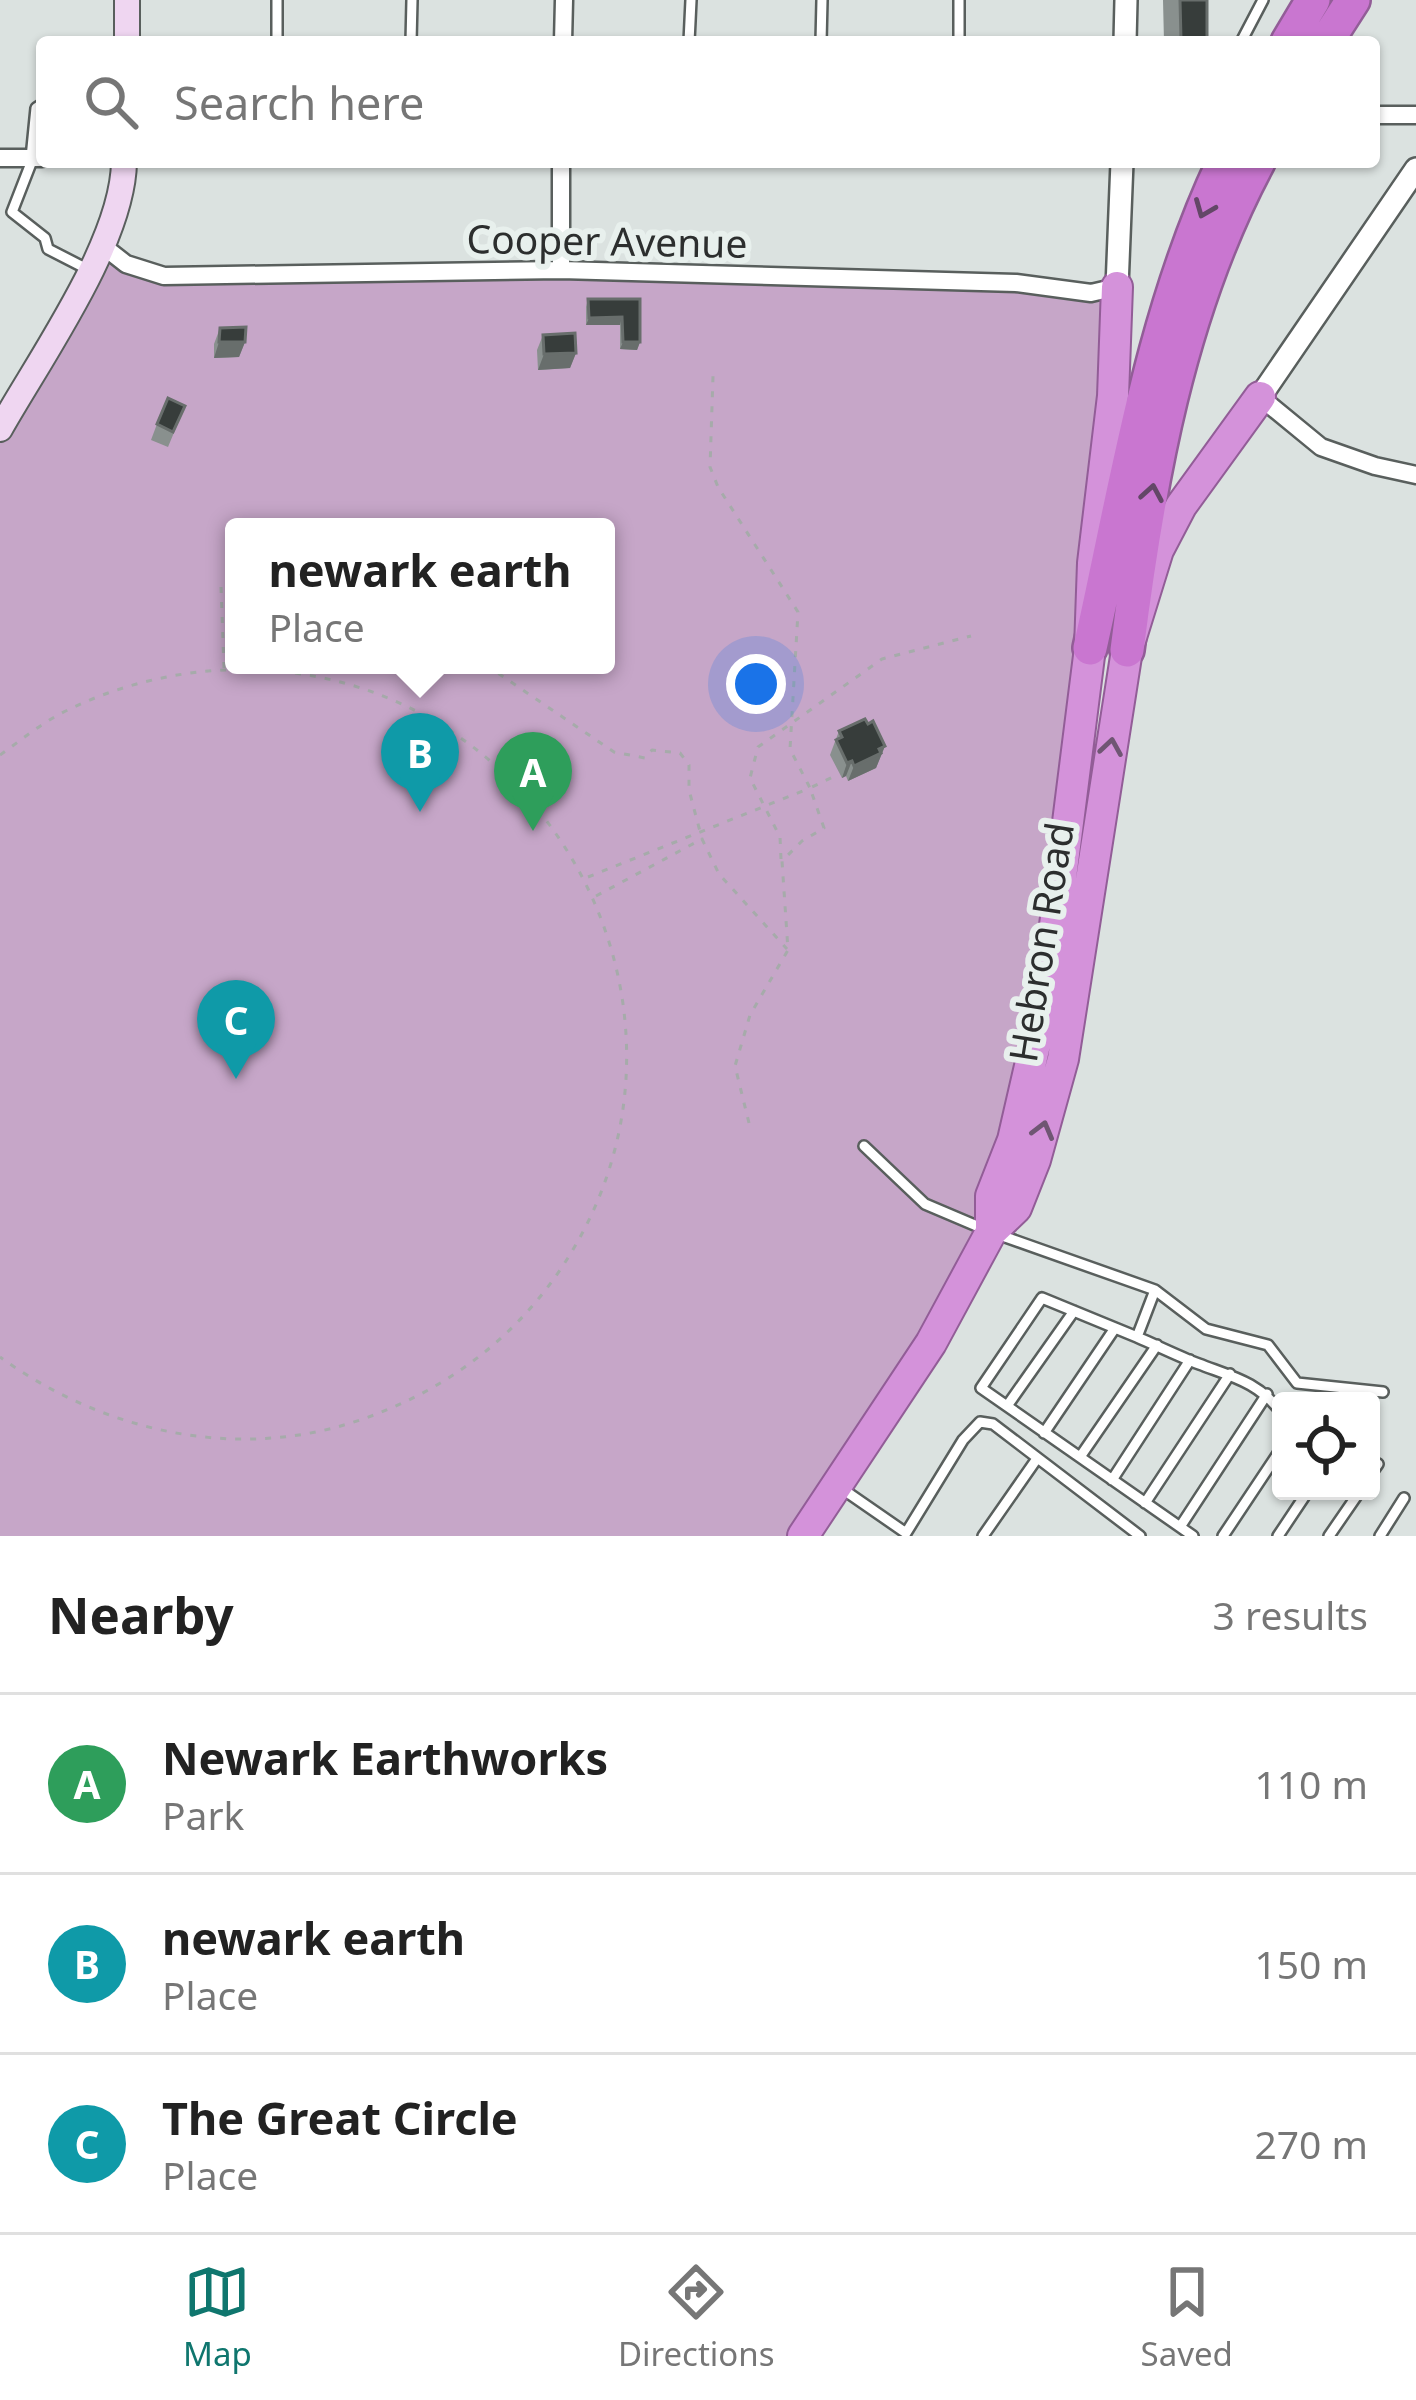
<!DOCTYPE html>
<html lang="en">
<head>
<meta charset="utf-8">
<style>
  :root { --surface:#fff; --page:#f2f2f2; --text:#222; --muted:#767676; --line:#e0e0e0; --accent:#0f766e }
  body { margin:0; font-family:"Noto Sans",sans-serif; background:var(--page); color:var(--text) }
  .controls { position:absolute; right:36px; bottom:36px; display:grid; overflow:hidden; border-radius:12px; box-shadow:0 3px 9px #0004 }
  .controls button { width:108px; height:108px; display:grid; place-items:center; padding:0; border:0; border-bottom:3px solid var(--line); background:var(--surface); color:var(--text); font:60px sans-serif }
  .you { position:absolute; left:756px; top:684px; width:42px; height:42px; margin:-30px; border:9px solid #fff; border-radius:50%; background:#1a73e8; box-shadow:0 0 0 18px #1a73e833 }
  .badge { display:grid; place-items:center; width:78px; height:78px; border-radius:50%; background:var(--accent); color:#fff; font-size:39px; font-weight:700 }
  .pin { position:absolute; translate:-50% -99px; filter:drop-shadow(0 3px 6px #0008) }
  .pin::after { content:''; position:absolute; top:63px; width:42px; height:36px; background:inherit; clip-path:polygon(0 0,100% 0,50% 100%) }
  .popup { position:absolute; left:225px; top:518px; width:390px; height:156px; box-sizing:border-box; display:grid; place-content:center; border-radius:12px; background:var(--surface); filter:drop-shadow(0 3px 9px #0005); font-size:39px; white-space:nowrap; color:var(--muted) }
  .popup b { font-size:45px; color:var(--text) }
  .popup::after { content:''; position:absolute; left:50%; top:100%; margin-left:-24px; border:24px solid transparent; border-top-color:var(--surface) }
  .list { margin:0; padding:0; list-style:none }
  h2 { display:flex; justify-content:space-between; align-items:center; height:156px; margin:0; padding:0 48px; font-size:51px }
  h2 small { font-size:39px; font-weight:400; color:var(--muted) }
  .list li { display:grid; grid-template-columns:78px 1fr auto; gap:36px; align-items:center; box-sizing:border-box; height:180px; padding:0 48px; border-top:3px solid var(--line) }
  .list b { display:block; font-size:45px; white-space:nowrap }
  .list p { margin:0; font-size:39px; white-space:nowrap; color:var(--muted) }
  .list em { font-size:39px; font-style:normal; color:var(--muted) }
  .icon { flex:none; width:66px; height:66px; fill:none; stroke:currentColor; stroke-width:2; stroke-linecap:round; stroke-linejoin:round }
  .map { position:relative; flex:none; width:1416px; height:1536px; overflow:hidden }
  .search { position:absolute; background:var(--surface); box-shadow:0 3px 9px #0004; left:36px; right:36px; top:36px; height:132px; display:flex; align-items:center; gap:30px; box-sizing:border-box; padding:0 42px; border-radius:12px; color:var(--muted); font-size:45px }
  .sheet { height:696px; background:var(--surface) }
  nav { display:flex; justify-content:space-around; align-items:center; box-sizing:border-box; height:168px; border-top:3px solid var(--line); background:var(--surface); font-size:33px; color:var(--muted) }
  nav a { display:grid; justify-items:center; gap:6px }
  nav .on { color:var(--accent) }
  .map>svg:first-child { display:block }
  .green { fill:#c6a6c8; fill-rule:evenodd }
  .lines { fill:none; stroke-linecap:round; stroke-linejoin:round }
  .service-casing { stroke:#595f5d; stroke-width:14 }
  .minor-casing { stroke:#595f5d; stroke-width:21 }
  .tertiary-casing { stroke:#595f5d; stroke-width:26 }
  .secondary-casing { stroke:#595f5d; stroke-width:28 }
  .trunk-casing { stroke:#925d97; stroke-width:34 }
  .motorway-casing { stroke:#925d97; stroke-width:38 }
  .path { stroke:#a6abaa; stroke-width:3; stroke-dasharray:6 9; stroke-linecap:butt }
  .service { stroke:#fff; stroke-width:9 }
  .minor { stroke:#fff; stroke-width:16 }
  .tertiary { stroke:#fff; stroke-width:21 }
  .secondary { stroke:#efd6f1; stroke-width:24 }
  .trunk { stroke:#d492da; stroke-width:30 }
  .motorway { stroke:#c976d0; stroke-width:33 }
  .wall { fill:#89908e }
  .shaded-wall { fill:#686e6c }
  .building { fill:#373d3b; stroke:#686e6c; stroke-width:3 }
  .oneway { stroke:#634767 }
  .oneway2 { stroke:#6f5673 }
  .labels { text-anchor:middle; dominant-baseline:central; stroke-width:12; stroke-linejoin:round; paint-order:stroke }
  .street-label { font-size:39px; fill:#2c2e2e; stroke:#e8f0ed }
</style>
</head>
<body>
<div class="map">
<svg width="1416" height="1536" viewBox="0 0 1416 1536">
  <rect width="100%" height="100%" fill="#dbe2e0"/>
  <!-- green -->
  <path class="green" d="M103 246 164 276 561 270 1117 287 1090 648 991 1232 803 1536H0V431ZM234 527H606V665H234Z"/>
  <g class="lines">
    <defs>
      <path id="service" d="M277 42V0
        M411 42 412 0
        M689 42 691 0
        M821 42 822 0
        M959 42V0
        M1241 42 1263 0
        M31 158 36 108 42 104
        M33 158 12 212 45 238 48 249 89 270
        M864 1146 925 1204 991 1232 1155 1290 1206 1329 1268 1345 1297 1383 1383 1392
        M1155 1290 1137 1337 1042 1298 981 1388 1193 1536
        M1137 1337C1158 1346 1178 1356 1199 1364 1233 1377 1258 1382 1281 1412
        M1007 1406 1074 1311
        M1044 1433 1115 1328
        M1080 1457 1157 1345
        M1371 1474 1378 1464
        M1112 1480 1190 1360
        M841 1488 906 1533 963 1440 980 1422 993 1424 1140 1536
        M1145 1503 1230 1374
        M1180 1527 1267 1394
        M983 1536 1036 1460
        M1223 1536 1281 1449
        M1278 1536 1308 1491
        M1329 1536 1360 1491
        M1380 1536 1404 1498"/>
      <path id="minor" d="M563 42 564 0
        M1374 115H1416
        M0 158H42
        M561 162V270
        M103 246 126 264 164 276 561 270 1016 283 1091 293 1117 287
        M1260 397 1321 447 1375 466 1416 475"/>
      <path id="tertiary" d="M1125 42 1126 0
        M1117 287 1122 162
        M1260 397 1416 169"/>
      <path id="secondary" d="M127 42V0
        M0 429C40 358 123 242 124 162"/>
      <path id="trunk" d="M991 1232V1196L1013 1140 1042 1014 1051 957 1090 648 1093 563 1113 396 1117 287
        M803 1536 931 1343 991 1232 1016 1208 1035 1160 1063 1059 1127 650 1158 550 1181 506 1260 397"/>
      <path id="motorway" d="M1288 42 1313 0
        M1326 42 1353 0
        M1090 648C1127 484 1151 316 1224 162
        M1127 650C1148 484 1178 311 1258 162"/>
    </defs>
    <!-- service casing -->
    <use href="#service" class="service-casing"/>
    <!-- minor casing -->
    <use href="#minor" class="minor-casing"/>
    <!-- tertiary casing -->
    <use href="#tertiary" class="tertiary-casing"/>
    <!-- secondary casing -->
    <use href="#secondary" class="secondary-casing"/>
    <!-- trunk casing -->
    <use href="#trunk" class="trunk-casing"/>
    <!-- motorway casing -->
    <use href="#motorway" class="motorway-casing"/>
    <!-- path -->
    <path class="path" d="M486 665 614 752 645 758 652 750 680 753 689 765V790L702 839
      M224 668 221 587H234
      M0 755C20 741 39 725 60 714 109 688 170 672 226 670 537 657 734 1004 564 1264 515 1339 445 1391 360 1420 237 1462 104 1432 0 1357
      M781 859 780 837 750 778 758 747 882 659 971 636
      M588 877 810 788 790 749 798 612 718 487 710 467 713 376
      M596 896 702 839 719 874 787 949
      M749 1123 735 1066 750 1015 788 950 782 861 802 841 824 828 810 788 839 774"/>
    <!-- service -->
    <use href="#service" class="service"/>
    <!-- minor -->
    <use href="#minor" class="minor"/>
    <!-- tertiary -->
    <use href="#tertiary" class="tertiary"/>
    <!-- secondary -->
    <use href="#secondary" class="secondary"/>
    <!-- trunk -->
    <use href="#trunk" class="trunk"/>
    <!-- motorway -->
    <use href="#motorway" class="motorway"/>
  </g>
  <!-- wall -->
  <path class="wall" d="M1163 0H1207L1206 42H1164Z
    M588 299H640V342L637 350 620 349V325H586V307Z
    M220 328 245 342 239 357 214 358V344Z
    M543 335 576 353 570 368 538 370 537 350Z
    M185 406 168 447 151 440 157 424Z
    M839 731 885 746 876 768 848 781 846 776 842 778 830 755Z"/>
  <!-- shaded-wall -->
  <path class="shaded-wall" d="M622 317 620 325H586L589 318Z
    M219 342H245L239 357 214 358Z
    M623 342H640L637 350 620 349Z
    M576 353 570 368 538 370 544 354Z
    M885 746 876 768 848 781 854 766Z
    M852 761 846 776 842 778 847 763Z"/>
  <!-- building -->
  <path class="building" d="M1180 0H1207V40L1181 39Z
    M588 299H640V342H623L622 317 589 318Z
    M246 327 245 342H219L220 328Z
    M575 333 576 353 544 354 543 335Z
    M168 398 185 406 173 432 157 424Z
    M865 719 868 724 873 721 885 746 879 749 881 753 854 766 852 761 847 763 836 740 842 737 839 731Z"/>
  <!-- one-way arrows -->
  <defs><path id="oneway-chevron" d="M-2-3.5L2.5 0L-2 3.5" fill="none" stroke-width="1.6" stroke-linecap="round" stroke-linejoin="round" transform="scale(3)"/></defs>
  <g class="oneway">
    <use href="#oneway-chevron" transform="translate(1204 209) rotate(112)"/>
    <use href="#oneway-chevron" transform="translate(1152 493) rotate(-80)"/>
  </g>
  <g class="oneway2">
    <use href="#oneway-chevron" transform="translate(1111 747) rotate(-81)"/>
    <use href="#oneway-chevron" transform="translate(1043 1130) rotate(-75)"/>
  </g>
  <g class="labels">
    <!-- street labels -->
    <g class="street-label">
      <text transform="translate(607 240) rotate(1)">Cooper Avenue</text>
      <text transform="translate(1040 942) rotate(-81)">Hebron Road</text>
    </g>
  </g>
</svg>
<div class="controls">
<button><svg class="icon" aria-label="locate" viewBox="0 0 24 24"><circle cx="12" cy="12" r="6"/><path d="M12 2v4M12 18v4M2 12h4M18 12h4"/></svg></button>
</div>
<div class="you"></div>
<div class="pin badge" style="left:533px;top:831px;background:#2e9e5b">A</div>
<div class="pin badge" style="left:420px;top:812px;background:#0f9aa8">B</div>
<div class="popup"><b>newark earth</b>Place</div>
<div class="pin badge" style="left:236px;top:1079px;background:#0f9aa8">C</div>
<div class="search"><svg class="icon" aria-label="search" viewBox="0 0 24 24"><circle cx="10" cy="10" r="6"/><path d="M15 15l6 6"/></svg>Search here</div>
</div>
<section class="sheet">
<h2>Nearby<small>3 results</small></h2>
<ul class="list">
<li><span class="badge" style="background:#2e9e5b">A</span><div><b>Newark Earthworks</b><p>Park</p></div><em>110 m</em></li>
<li><span class="badge" style="background:#0f9aa8">B</span><div><b>newark earth</b><p>Place</p></div><em>150 m</em></li>
<li><span class="badge" style="background:#0f9aa8">C</span><div><b>The Great Circle</b><p>Place</p></div><em>270 m</em></li>
</ul>
</section>
<nav>
<a class="on"><svg class="icon" aria-label="map" viewBox="0 0 24 24"><path d="M3 6l6-2 6 2 6-2v14l-6 2-6-2-6 2zM9 4v14M15 6v14"/></svg>Map</a>
<a><svg class="icon" aria-label="directions" viewBox="0 0 24 24"><path d="M12 3l9 9-9 9-9-9zM9 14v-3h6M13 9l2 2-2 2"/></svg>Directions</a>
<a><svg class="icon" aria-label="saved" viewBox="0 0 24 24"><path d="M7 4h10v16l-5-4-5 4z"/></svg>Saved</a>
</nav>
</body>
</html>
